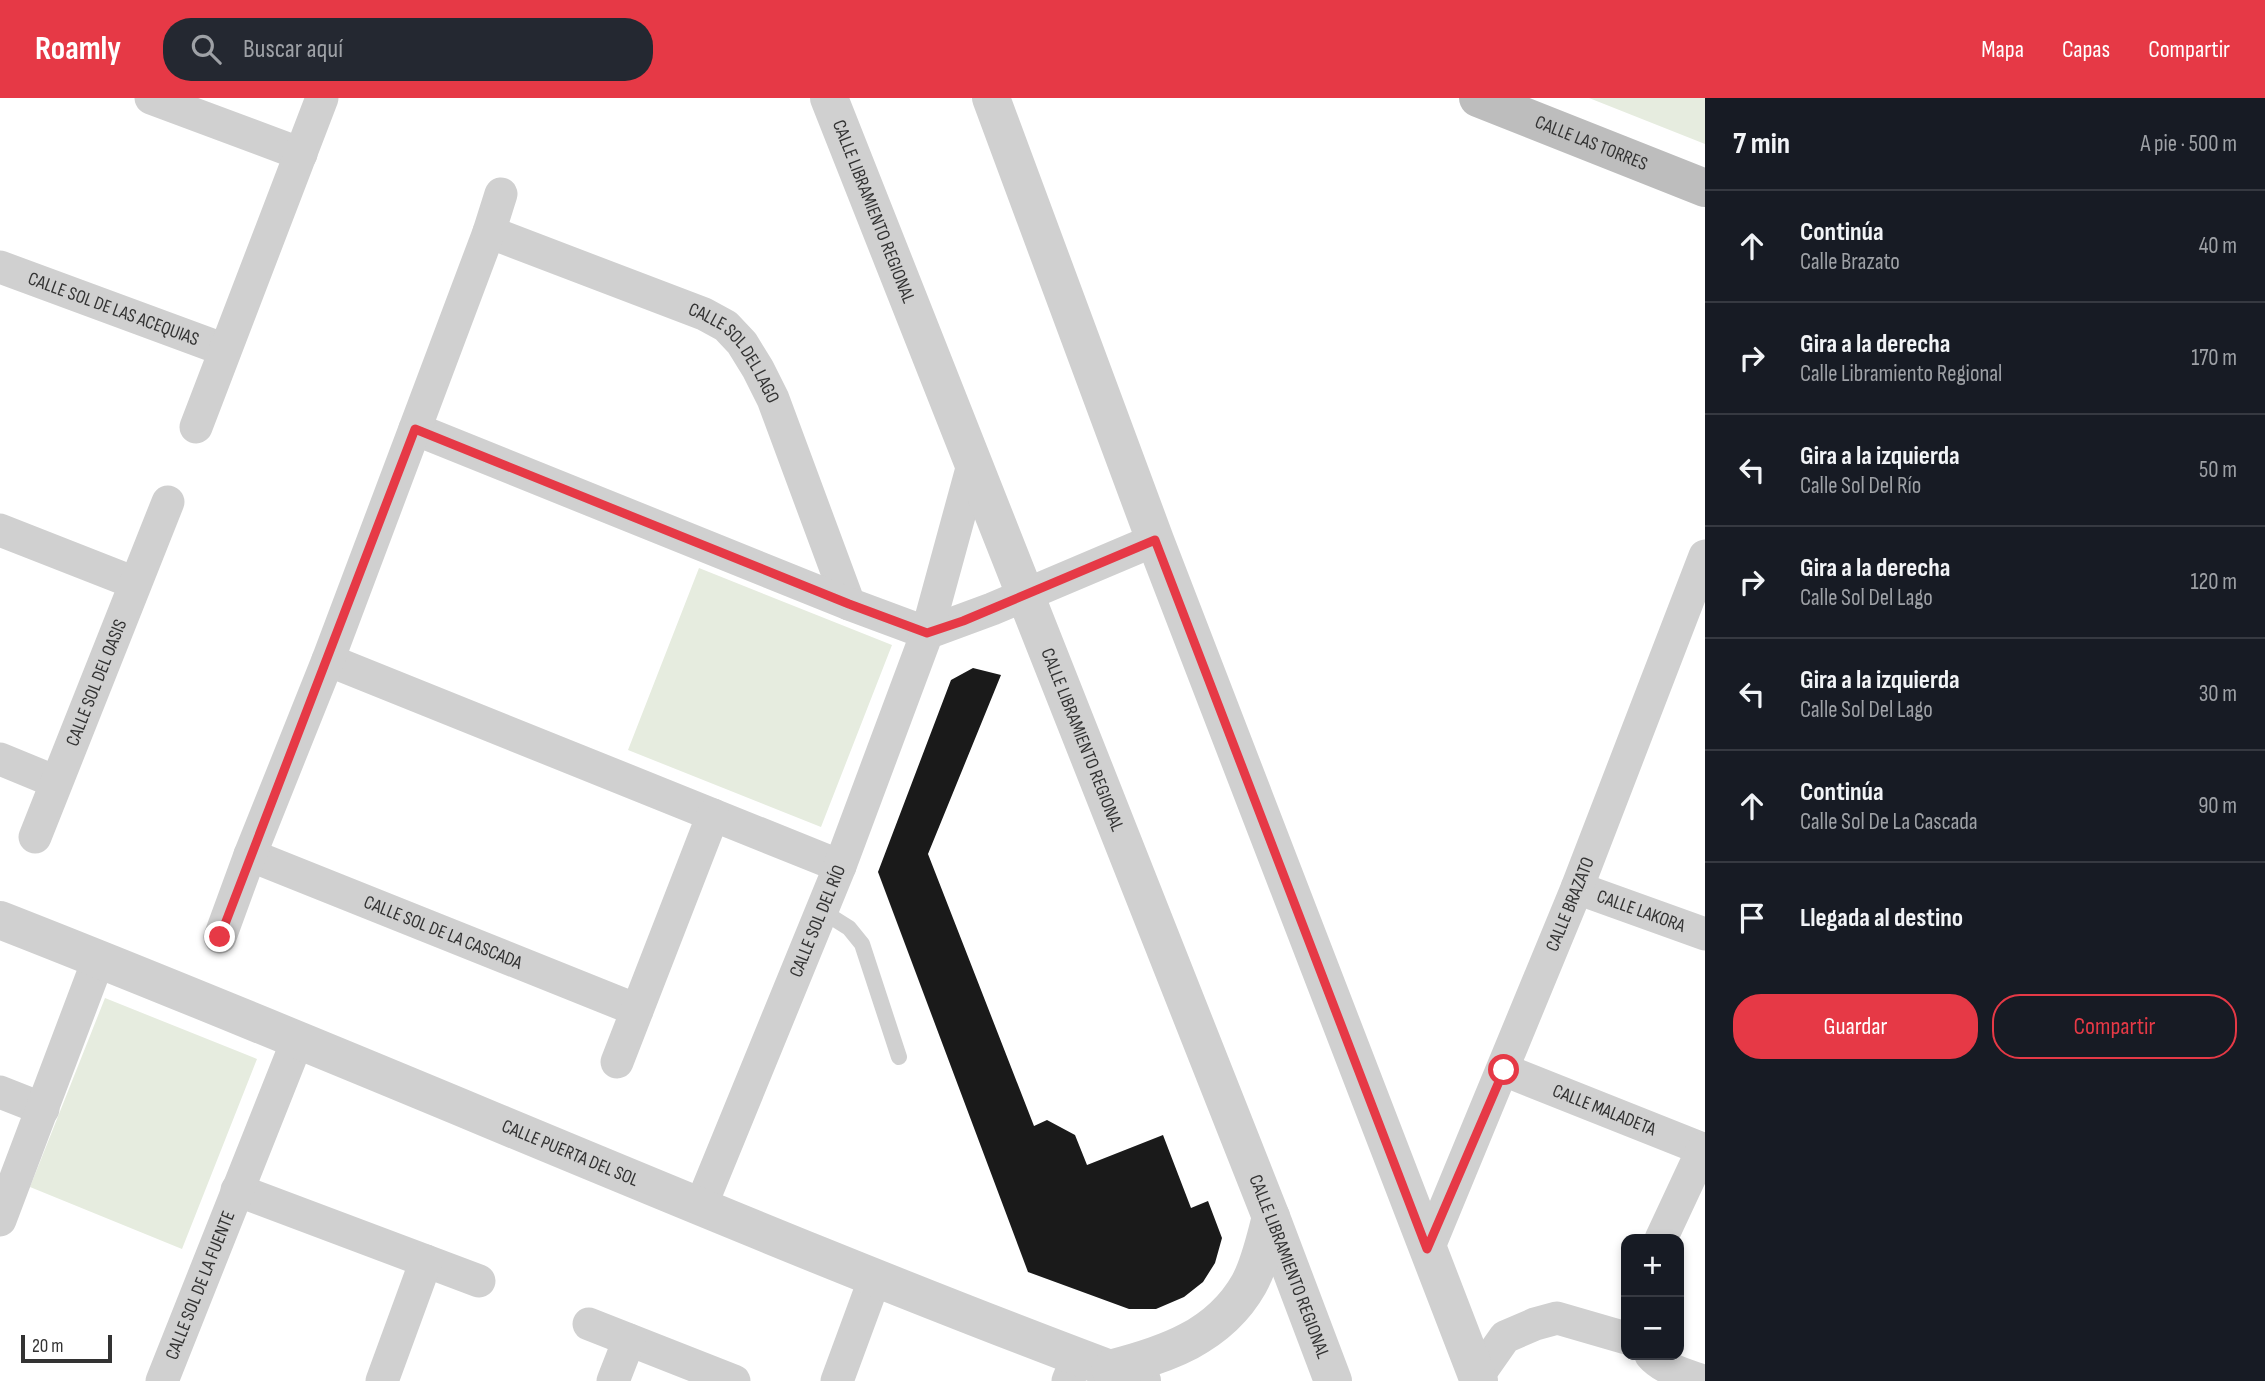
<!DOCTYPE html>
<html lang="es">
<head>
<meta charset="utf-8">
<style>
  :root { --surface:#171b24; --page:#242831; --text:#f1f3f6; --muted:#9ea1a6; --line:#363941; --accent:#e63946 }
  body { margin:0; font-family:"Sofia Sans Condensed",sans-serif; background:var(--page); color:var(--text) }
  .controls { position:absolute; right:21px; bottom:21px; display:grid; overflow:hidden; border-radius:14px; box-shadow:0 4px 10px #0003 }
  .controls button { width:63px; height:63px; display:grid; place-items:center; padding:0; border:0; border-bottom:2px solid var(--line); background:var(--surface); color:var(--text); font:35px sans-serif }
  .scale { position:absolute; left:21px; bottom:18px; width:91px; box-sizing:border-box; padding-left:7px; border:4px solid #333; border-top:0; font-size:19px; line-height:24px; white-space:nowrap; color:#333; -webkit-text-stroke:5px #fff; paint-order:stroke }
  .stop { position:absolute; width:21px; height:21px; margin:-16px; border:5px solid #e63946; border-radius:50%; background:#fff }
  .stop.end { background:#e63946; border-color:#fff; box-shadow:0 2px 7px #0008 }
  .list { margin:0; padding:0; list-style:none }
  h2 { display:flex; justify-content:space-between; align-items:center; height:91px; margin:0; padding:0 28px; font-size:30px }
  h2 small { font-size:23px; font-weight:400; color:var(--muted) }
  .list li { display:grid; grid-template-columns:46px 1fr auto; gap:21px; align-items:center; box-sizing:border-box; height:112px; padding:0 28px; border-top:2px solid var(--line) }
  .list b { display:block; font-size:26px; white-space:nowrap }
  .list p { margin:0; font-size:23px; white-space:nowrap; color:var(--muted) }
  .list em { font-size:23px; font-style:normal; color:var(--muted) }
  .actions { display:flex; gap:14px; padding:21px 28px }
  .actions a { flex:1; padding:16px 0; border:2px solid var(--accent); border-radius:28px; text-align:center; font-size:24px; color:var(--accent) }
  .actions .main { background:var(--accent); color:#fff }
  .icon { flex:none; width:38px; height:38px; fill:none; stroke:currentColor; stroke-width:2; stroke-linecap:round; stroke-linejoin:round }
  .map { position:relative; flex:none; width:1705px; height:1283px; overflow:hidden }
  header { display:flex; align-items:center; gap:42px; box-sizing:border-box; height:98px; padding:0 35px; background:var(--accent); color:#fff }
  header strong { font-size:33px }
  nav { display:flex; gap:38px; margin-inline-start:auto; font-size:24px }
  .search { width:490px; height:63px; background:var(--page); display:flex; align-items:center; gap:18px; box-sizing:border-box; padding:0 24px; border-radius:28px; color:var(--muted); font-size:26px }
  main { display:flex }
  aside { flex:1; background:var(--surface) }
  .map>svg:first-child { display:block }
  .green { fill:#e6ecdf }
  .building { fill:#1a1a1a }
  .lines { fill:none; stroke-linecap:round; stroke-linejoin:round }
  .service { stroke:#d0d0d0; stroke-width:16 }
  .minor { stroke:#d0d0d0; stroke-width:33 }
  .tertiary { stroke:#d0d0d0; stroke-width:38 }
  .secondary { stroke:#bdbdbd; stroke-width:38 }
  .route { stroke:#e63946; stroke-width:9 }
  .labels { text-anchor:middle; dominant-baseline:central; stroke-width:7; stroke-linejoin:round; paint-order:stroke }
  .street-label { font-size:19px; fill:#333; stroke:#fff }
</style>
</head>
<body>
<header>
<strong>Roamly</strong>
<div class="search"><svg class="icon" aria-label="search" viewBox="0 0 24 24"><circle cx="10" cy="10" r="6"/><path d="M15 15l6 6"/></svg>Buscar aquí</div>
<nav><a>Mapa</a><a>Capas</a><a>Compartir</a></nav>
</header>
<main>
<div class="map">
<svg width="1705" height="1283" viewBox="0 0 1705 1283">
  <rect width="100%" height="100%" fill="#fff"/>
  <!-- green -->
  <path class="green" d="M1589 0H1705V46Z
    M699 470 892 547 821 729 628 652Z
    M105 900 257 961 182 1151 30 1089Z"/>
  <!-- building -->
  <path class="building" d="M973 570 1001 577 928 756 1034 1028 1047 1022 1075 1037 1087 1067 1163 1037 1191 1110 1208 1103 1222 1140 1215 1165 1203 1184 1184 1199 1156 1211H1129L1028 1174 878 774 951 582Z"/>
  <g class="lines">
    <!-- service -->
    <path class="service" d="M822 813 849 830 862 846 899 959"/>
    <!-- minor -->
    <g class="minor">
      <path d="M151 0 301 56"/>
      <path id="s1" d="M489 134 704 216 726 228 742 245 758 271 773 301 849 506"/>
      <path id="s2" d="M0 169 225 252"/>
      <path d="M196 329 322 0"/>
      <path d="M415 331 849 506 927 535"/>
      <path d="M0 432 135 485"/>
      <path d="M927 535 992 511 1155 442"/>
      <path d="M328 562 840 768"/>
      <path d="M0 661 56 684"/>
      <path id="s3" d="M35 739 168 404"/>
      <path id="s4" d="M250 757 637 912"/>
      <path id="s5" d="M1577 790 1705 836"/>
      <path d="M220 839 250 757 328 562 489 134 501 96"/>
      <path d="M617 964 713 717"/>
      <path id="s6" d="M1504 972 1705 1052"/>
      <path d="M0 994 43 1011"/>
      <path d="M237 1092 479 1183"/>
      <path id="s7" d="M700 1110 840 768 927 535 974 363"/>
      <path d="M0 1122 99 860"/>
      <path d="M1661 1141 1703 1051"/>
      <path id="s8" d="M1428 1151 1577 790 1705 458"/>
      <path d="M589 1226 734 1283"/>
      <path d="M1651 1257C1663 1271 1686 1277 1703 1283"/>
      <path d="M1477 1279 1505 1239 1535 1226 1557 1220 1626 1240"/>
      <path id="s9" d="M162 1283 298 941"/>
      <path d="M382 1283 426 1163"/>
      <path d="M613 1283 629 1242"/>
      <path d="M837 1283 875 1180"/>
      <path d="M1068 1283 1078 1258"/>
    </g>
    <!-- tertiary -->
    <g class="tertiary">
      <path id="s10" d="M829 0 1271 1119 1333 1283"/>
      <path d="M991 0 1155 442 1479 1283"/>
      <path id="s11" d="M0 822C382 971 757 1140 1142 1283"/>
      <path d="M1110 1271C1165 1257 1219 1239 1249 1186 1260 1166 1265 1141 1271 1119"/>
    </g>
    <!-- secondary -->
    <path class="secondary" id="s12" d="M1478 0 1705 90"/>
  </g>
  <g class="lines">
    <!-- route -->
    <path class="route" d="M220 839 415 331 849 506 927 535 963 523 1155 442 1427 1151 1504 972"/>
  </g>
  <g class="labels">
    <!-- street labels -->
    <g class="street-label">
      <text stroke="none"><textPath href="#s12" startOffset="122">CALLE LAS TORRES</textPath></text>
      <text stroke="none"><textPath href="#s10" startOffset="122">CALLE LIBRAMIENTO REGIONAL</textPath></text>
      <text stroke="none"><textPath href="#s2" startOffset="121">CALLE SOL DE LAS ACEQUIAS</textPath></text>
      <text stroke="none"><textPath href="#s1" startOffset="280">CALLE SOL DEL LAGO</textPath></text>
      <text stroke="none"><textPath href="#s3" startOffset="166">CALLE SOL DEL OASIS</textPath></text>
      <text stroke="none"><textPath href="#s10" startOffset="690">CALLE LIBRAMIENTO REGIONAL</textPath></text>
      <text stroke="none"><textPath href="#s8" startOffset="373">CALLE BRAZATO</textPath></text>
      <text stroke="none"><textPath href="#s5" startOffset="68">CALLE LAKORA</textPath></text>
      <text stroke="none"><textPath href="#s7" startOffset="310">CALLE SOL DEL RÍO</textPath></text>
      <text stroke="none"><textPath href="#s4" startOffset="208">CALLE SOL DE LA CASCADA</textPath></text>
      <text stroke="none"><textPath href="#s6" startOffset="108">CALLE MALADETA</textPath></text>
      <text stroke="none"><textPath href="#s11" startOffset="616">CALLE PUERTA DEL SOL</textPath></text>
      <text stroke="none"><textPath href="#s10" startOffset="1256">CALLE LIBRAMIENTO REGIONAL</textPath></text>
      <text stroke="none"><textPath href="#s9" startOffset="103">CALLE SOL DE LA FUENTE</textPath></text>
    </g>
  </g>
</svg>
<div class="controls">
<button>+</button>
<button>−</button>
</div>
<div class="scale">20 m</div>
<div class="stop" style="left:1504px;top:972px"></div>
<div class="stop end" style="left:220px;top:839px"></div>
</div>
<aside>
<h2>7 min<small>A pie · 500 m</small></h2>
<ul class="list">
<li><svg class="icon" aria-label="ahead" viewBox="0 0 24 24"><path d="M12 20V5M6 11l6-6 6 6"/></svg><div><b>Continúa</b><p>Calle Brazato</p></div><em>40 m</em></li>
<li><svg class="icon" aria-label="right" viewBox="0 0 24 24"><path d="M7 20v-9h11M14 6l5 5-5 5"/></svg><div><b>Gira a la derecha</b><p>Calle Libramiento Regional</p></div><em>170 m</em></li>
<li><svg class="icon" aria-label="left" viewBox="0 0 24 24"><path d="M17 20v-9H6M10 6l-5 5 5 5"/></svg><div><b>Gira a la izquierda</b><p>Calle Sol Del Río</p></div><em>50 m</em></li>
<li><svg class="icon" aria-label="right" viewBox="0 0 24 24"><path d="M7 20v-9h11M14 6l5 5-5 5"/></svg><div><b>Gira a la derecha</b><p>Calle Sol Del Lago</p></div><em>120 m</em></li>
<li><svg class="icon" aria-label="left" viewBox="0 0 24 24"><path d="M17 20v-9H6M10 6l-5 5 5 5"/></svg><div><b>Gira a la izquierda</b><p>Calle Sol Del Lago</p></div><em>30 m</em></li>
<li><svg class="icon" aria-label="ahead" viewBox="0 0 24 24"><path d="M12 20V5M6 11l6-6 6 6"/></svg><div><b>Continúa</b><p>Calle Sol De La Cascada</p></div><em>90 m</em></li>
<li><svg class="icon" aria-label="arrive" viewBox="0 0 24 24"><path d="M6 21V4h12l-3 4 3 4H6"/></svg><div><b>Llegada al destino</b></div></li>
</ul>
<div class="actions"><a class="main">Guardar</a><a>Compartir</a></div>
</aside>
</main>
</body>
</html>
